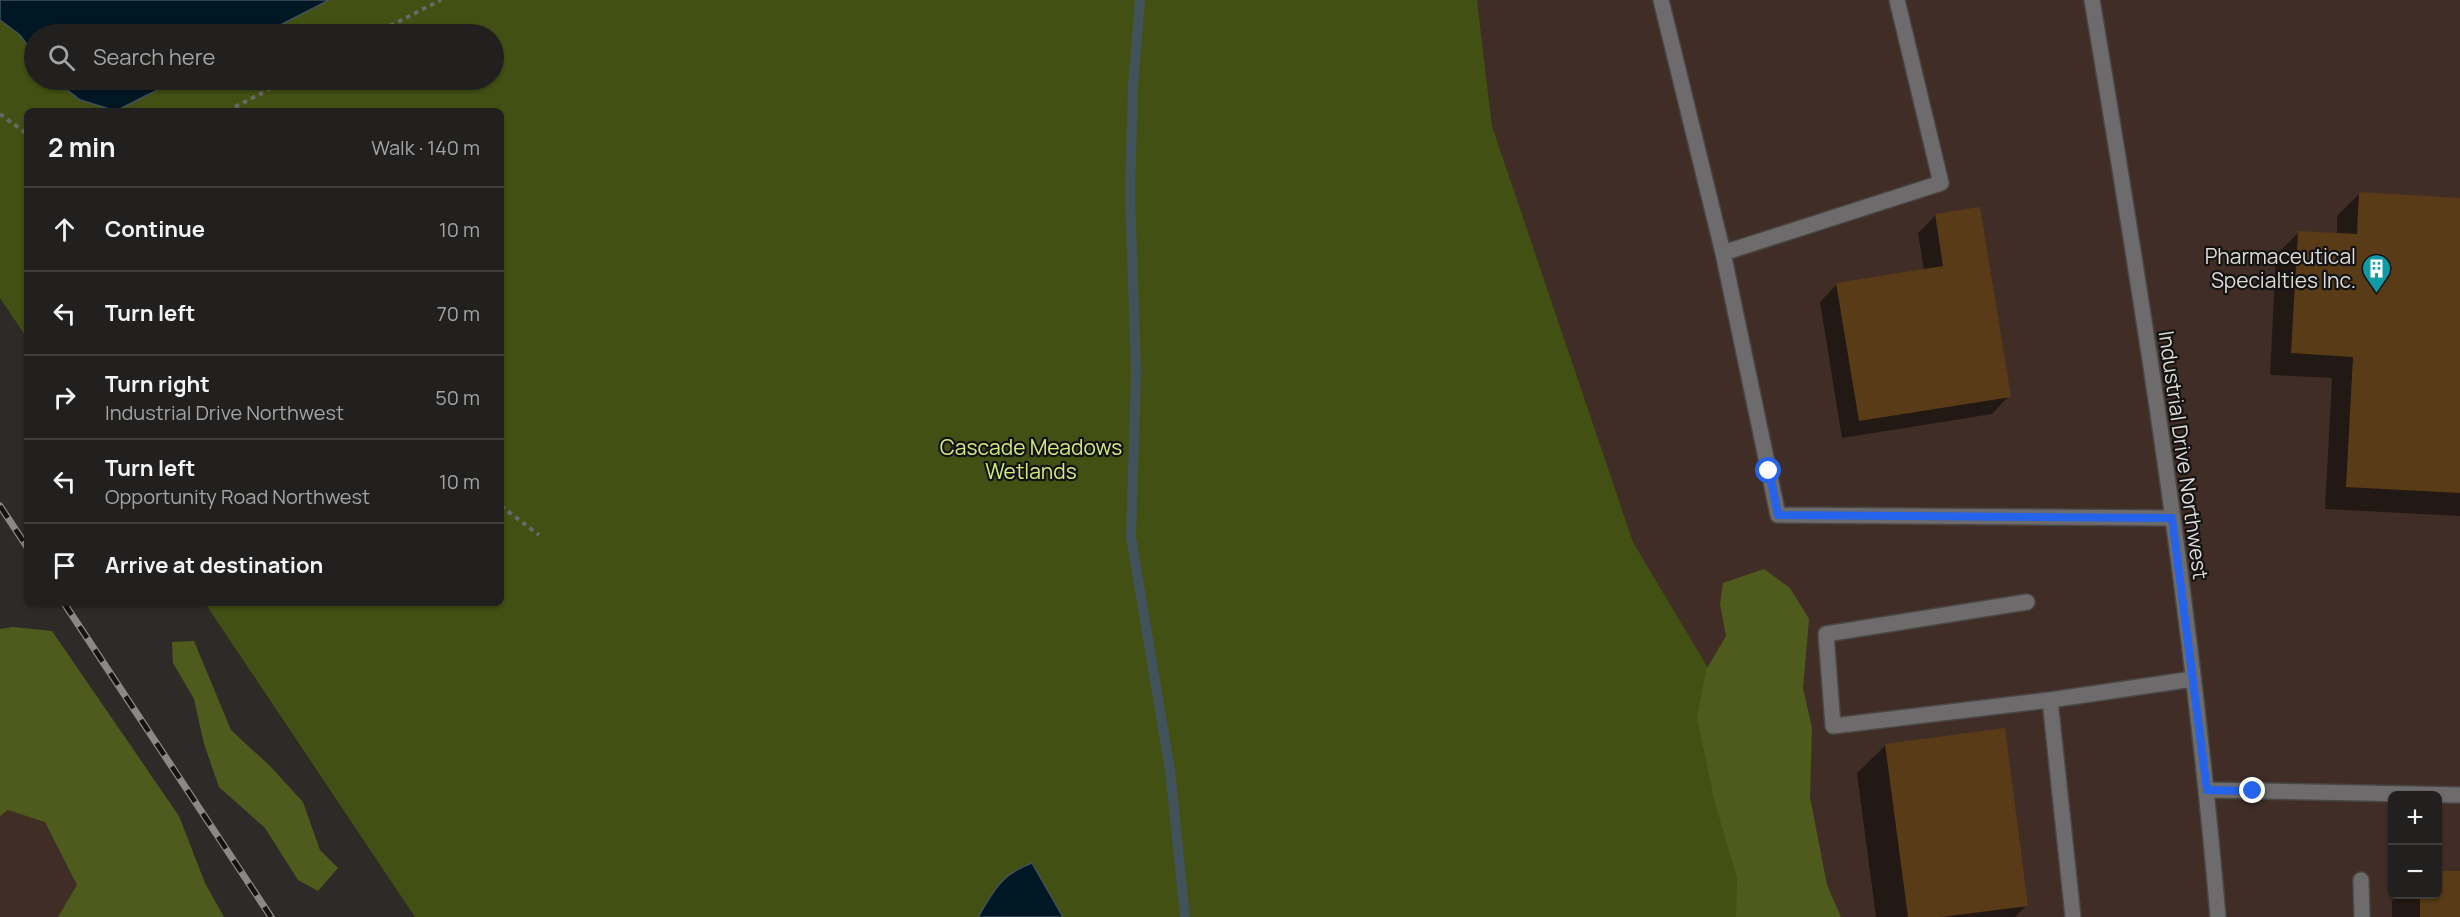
<!DOCTYPE html>
<html lang="en">
<head>
<meta charset="utf-8">
<style>
  :root { --surface:#22201e; --page:#2a2827; --text:#f1f3f6; --muted:#a2a3a4; --line:#3f3e3c }
  body { margin:0; font-family:Manrope,sans-serif; background:var(--page); color:var(--text) }
  .controls { position:absolute; right:18px; bottom:18px; display:grid; overflow:hidden; border-radius:9px; box-shadow:0 2px 4px #0004 }
  .controls button { width:54px; height:54px; display:grid; place-items:center; padding:0; border:0; border-bottom:2px solid var(--line); background:var(--surface); color:var(--text); font:30px sans-serif }
  .stop { position:absolute; width:18px; height:18px; margin:-14px; border:4px solid #2563eb; border-radius:50%; background:#fff }
  .stop.end { background:#2563eb; border-color:#fff; box-shadow:0 2px 6px #0008 }
  .list { margin:0; padding:0; list-style:none }
  h2 { display:flex; justify-content:space-between; align-items:center; height:78px; margin:0; padding:0 24px; font-size:26px }
  h2 small { font-size:20px; font-weight:400; color:var(--muted) }
  .list li { display:grid; grid-template-columns:39px 1fr auto; gap:18px; align-items:center; box-sizing:border-box; height:84px; padding:0 24px; border-top:2px solid var(--line) }
  .list b { display:block; font-size:22px; white-space:nowrap }
  .list p { margin:0; font-size:20px; white-space:nowrap; color:var(--muted) }
  .list em { font-size:20px; font-style:normal; color:var(--muted) }
  .icon { flex:none; width:33px; height:33px; fill:none; stroke:currentColor; stroke-width:2; stroke-linecap:round; stroke-linejoin:round }
  .map { position:relative; flex:none; width:2460px; height:917px; overflow:hidden }
  .search { position:absolute; background:var(--surface); box-shadow:0 2px 4px #0004; left:24px; top:24px; width:480px; height:66px; display:flex; align-items:center; gap:15px; box-sizing:border-box; padding:0 21px; border-radius:33px; color:var(--muted); font-size:22px }
  .panel { position:absolute; background:var(--surface); box-shadow:0 2px 4px #0004; left:24px; top:108px; width:480px; height:498px; border-radius:9px }
  .map>svg:first-child { display:block }
  .industrial { fill:#402e26; fill-rule:evenodd }
  .green { fill:#435013; fill-rule:evenodd }
  .forest { fill:#4e5b1d }
  .water { fill:#001724; stroke:#42525a; stroke-width:1.5 }
  .shadow { fill:#0007 }
  .lines { fill:none; stroke-linecap:round; stroke-linejoin:round }
  .stream { stroke:#42525a; stroke-width:10 }
  .building { fill:#593b17 }
  .minor-casing { stroke:#494644; stroke-width:18 }
  .path { stroke:#6a6866; stroke-width:4; stroke-dasharray:4.5 4.5; stroke-linecap:butt }
  .minor { stroke:#6d6b6b; stroke-width:15 }
  .rail-casing { stroke:#8b8987; stroke-width:7 }
  .rail { stroke:#151312; stroke-width:4.5; stroke-dasharray:14; stroke-linecap:butt }
  .route { stroke:#2563eb; stroke-width:8 }
  .labels { text-anchor:middle; dominant-baseline:central; stroke-width:4.5; stroke-linejoin:round; paint-order:stroke }
  .poi-label { font-size:21px; fill:#dddbd9; stroke:#151312; text-anchor:end }
  .park-label { font-size:21px; fill:#d2ec7f; stroke:#151312 }
  .street-label { font-size:21px; fill:#dddbd9; stroke:#151312 }
</style>
</head>
<body>
<div class="map">
<svg width="2460" height="917" viewBox="0 0 2460 917">
  <rect width="100%" height="100%" fill="#2d2a28"/>
  <!-- industrial -->
  <path class="industrial" d="M1477 0H2460V917H1787L1776 782 1633 542 1492 126ZM2392 796H2438V894H2392Z
    M0 640 150 917H0Z"/>
  <!-- green -->
  <path class="green" d="M0 0H1477L1492 126 1633 542 1776 782 1787 917H415L205 603H501V111H27V338L0 298ZM34 34H494V80H34Z"/>
  <!-- forest -->
  <path class="forest" d="M1764 569 1790 588 1809 619 1803 688 1812 728 1810 797 1827 885 1841 917H1736L1737 878 1715 803 1697 718 1706 670 1726 636 1720 604 1723 583Z
    M13 627 52 631 179 816 205 883 224 917H58L77 885 45 822 8 810 0 816V629Z
    M194 641 231 730 271 767 303 802 320 850 338 868 318 891 298 880 265 828 219 787 204 744 194 699 173 663 172 642Z"/>
  <!-- water -->
  <path class="water" d="M0 0H329L263 34H34V54L20 35 0 20Z
    M55 80H177L116 111 80 100Z
    M1032 863 1063 917H978C995 889 1000 875 1032 863Z"/>
  <!-- shadow -->
  <path class="shadow" d="M2359 194 2460 199V516L2325 509 2332 378 2270 375 2276 255 2298 233 2337 235V216Z
    M1936 215 2009 396 1992 414 1842 438 1820 302 1837 284 1924 270 1918 233Z
    M1886 745 2027 905 2015 917H1876L1857 773Z
    M2438 873H2460V917H2392V901L2399 894H2438Z"/>
  <g class="lines">
    <!-- stream -->
    <path class="stream" d="M1140 0 1133 86 1130 193 1136 373 1131 537 1170 770 1185 917"/>
  </g>
  <!-- building -->
  <path class="building" d="M2359 192 2460 198V493L2346 487 2353 357 2291 353 2298 231 2357 234Z
    M1980 207 2011 397 1859 421 1836 283 1943 266 1935 214Z
    M2005 728 2028 906 1941 917H1908L1885 744Z
    M2438 871H2460V917H2420V894H2438Z"/>
  <g class="lines">
    <defs>
      <path id="minor" d="M1661 0 1723 253 1778 515 2172 518
        M2092 0C2143 304 2192 610 2218 917
        M1723 253 1941 183 1897 0
        M2027 602 1826 634 1833 726 2050 700 2193 679
        M2050 700 2073 917
        M2207 790 2460 795
        M2361 880 2362 917"/>
    </defs>
    <!-- minor casing -->
    <use href="#minor" class="minor-casing"/>
    <!-- path -->
    <path class="path" d="M374 34 441 0
      M227 111 287 80
      M0 114 27 134
      M501 506 539 535"/>
    <!-- minor -->
    <use href="#minor" class="minor"/>
    <defs>
      <path id="rail" d="M0 506 27 547
        M64 603 271 917"/>
    </defs>
    <!-- rail casing -->
    <use href="#rail" class="rail-casing"/>
    <!-- rail -->
    <use href="#rail" class="rail"/>
  </g>
  <g class="lines">
    <!-- route -->
    <path class="route" d="M1769 471 1778 515 2172 518 2207 790 2253 791"/>
  </g>
  <!-- icons -->
  <defs>
    <symbol id="building-pin" viewBox="-11 -11 22 30"><path d="M0 17L-7.5 6A9.5 9.5 0 1 1 7.5 6Z" fill="#0f9aa8" stroke="#151312"/><path d="M-4-6H4V6H1V3H-1V6H-4ZM-2.5-4.3h1.7v1.8h-1.7ZM.8-4.3h1.7v1.8H.8ZM-2.5-1h1.7V.8h-1.7ZM.8-1h1.7V.8H.8Z" fill="#fff"/></symbol>
  </defs>
  <g fill-rule="evenodd">
    <use href="#building-pin" x="2360" y="252" width="33" height="45"/>
  </g>
  <g class="labels">
    <!-- poi labels -->
    <g class="poi-label">
      <text x="2356" y="256">Pharmaceutical<tspan x="2356" dy="24">Specialties Inc.</tspan></text>
    </g>
    <!-- park labels -->
    <g class="park-label">
      <text x="1031" y="447">Cascade Meadows<tspan x="1031" dy="24">Wetlands</tspan></text>
    </g>
    <!-- street labels -->
    <g class="street-label">
      <text transform="translate(2184 455) rotate(82)">Industrial Drive Northwest</text>
    </g>
  </g>
</svg>
<div class="controls">
<button>+</button>
<button>−</button>
</div>
<div class="stop" style="left:1769px;top:471px"></div>
<div class="stop end" style="left:2253px;top:791px"></div>
<div class="search"><svg class="icon" aria-label="search" viewBox="0 0 24 24"><circle cx="10" cy="10" r="6"/><path d="M15 15l6 6"/></svg>Search here</div>
<section class="panel">
<h2>2 min<small>Walk · 140 m</small></h2>
<ul class="list">
<li><svg class="icon" aria-label="ahead" viewBox="0 0 24 24"><path d="M12 20V5M6 11l6-6 6 6"/></svg><div><b>Continue</b></div><em>10 m</em></li>
<li><svg class="icon" aria-label="left" viewBox="0 0 24 24"><path d="M17 20v-9H6M10 6l-5 5 5 5"/></svg><div><b>Turn left</b></div><em>70 m</em></li>
<li><svg class="icon" aria-label="right" viewBox="0 0 24 24"><path d="M7 20v-9h11M14 6l5 5-5 5"/></svg><div><b>Turn right</b><p>Industrial Drive Northwest</p></div><em>50 m</em></li>
<li><svg class="icon" aria-label="left" viewBox="0 0 24 24"><path d="M17 20v-9H6M10 6l-5 5 5 5"/></svg><div><b>Turn left</b><p>Opportunity Road Northwest</p></div><em>10 m</em></li>
<li><svg class="icon" aria-label="arrive" viewBox="0 0 24 24"><path d="M6 21V4h12l-3 4 3 4H6"/></svg><div><b>Arrive at destination</b></div></li>
</ul>
</section>
</div>
</body>
</html>
